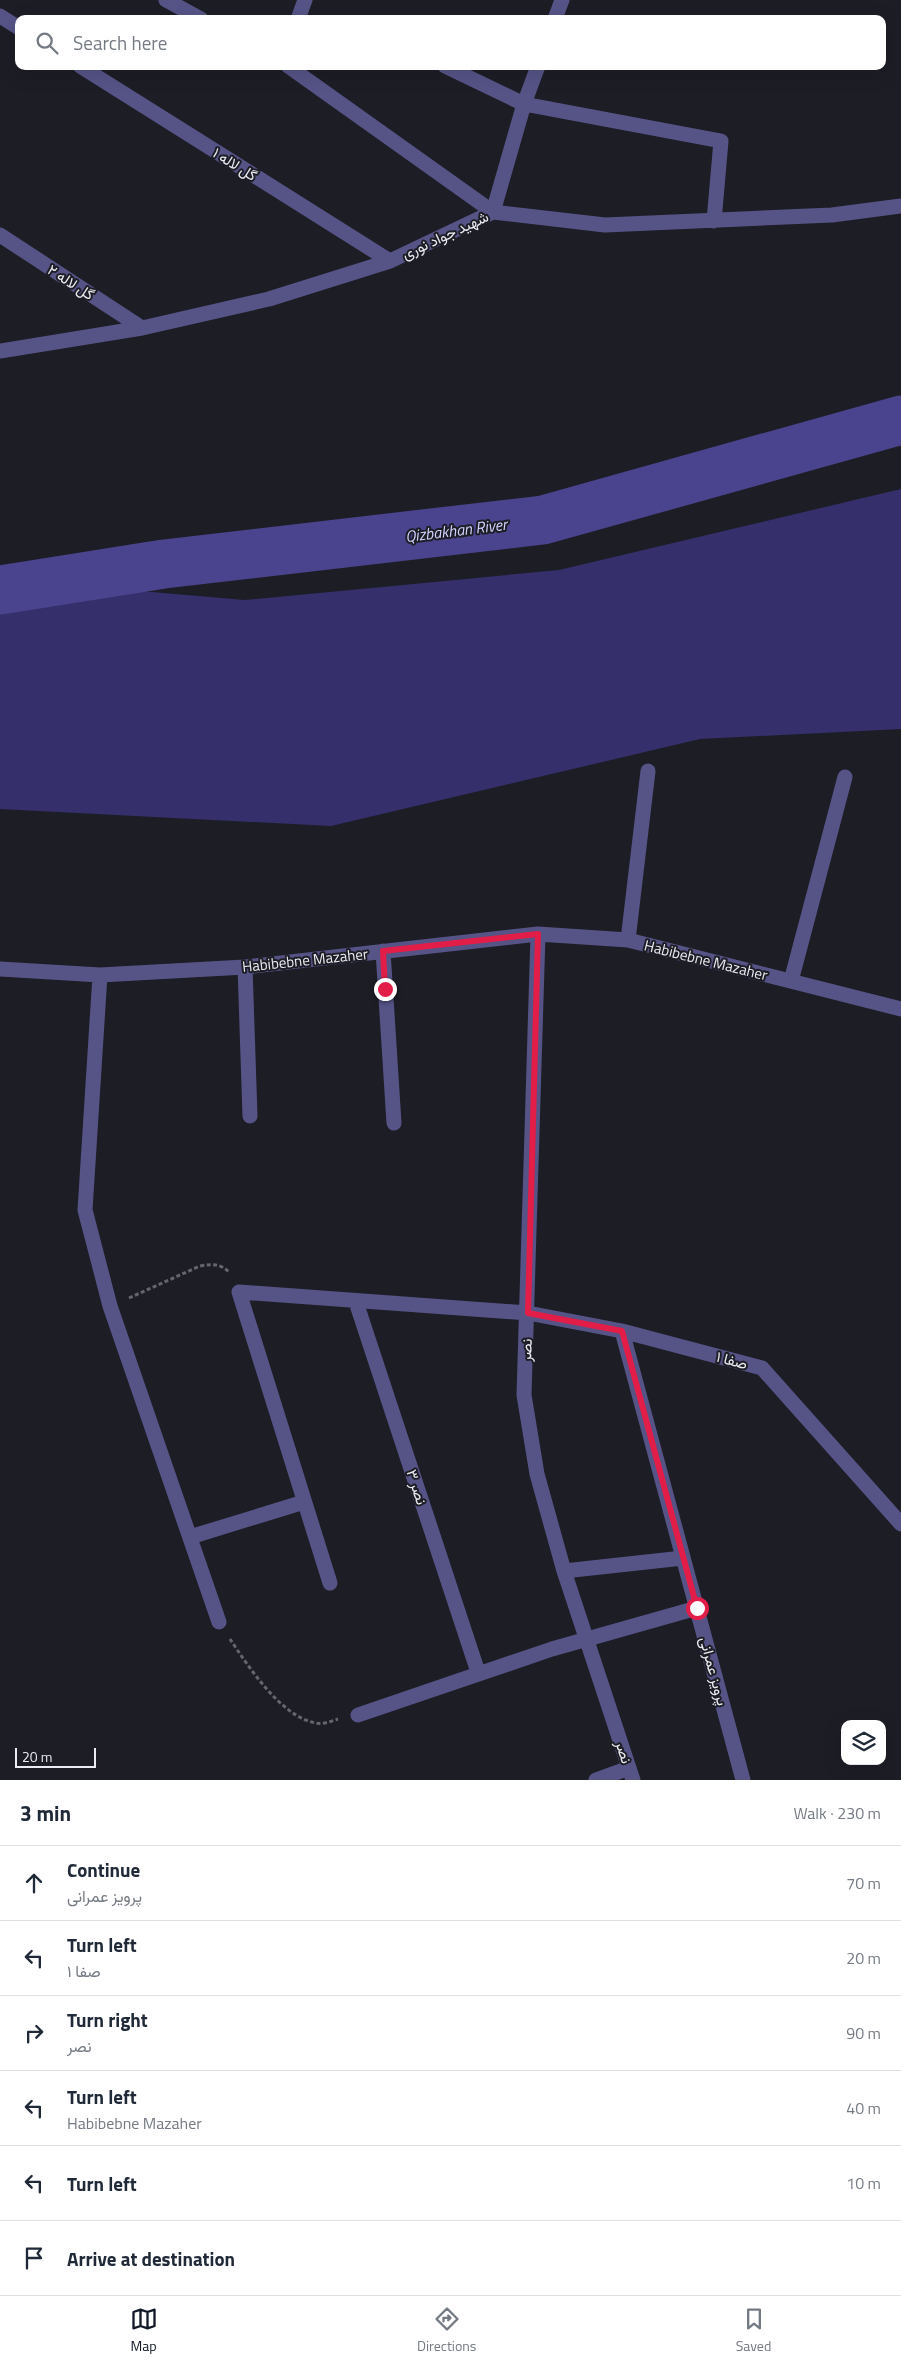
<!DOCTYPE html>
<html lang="en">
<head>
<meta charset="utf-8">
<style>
  :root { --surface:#fff; --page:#f6f6f7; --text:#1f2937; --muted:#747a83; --line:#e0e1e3; --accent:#111827 }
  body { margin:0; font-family:"Titillium Web",Vazirmatn,sans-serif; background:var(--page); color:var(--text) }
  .controls { position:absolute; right:15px; bottom:15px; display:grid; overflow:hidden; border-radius:10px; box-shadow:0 5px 20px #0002 }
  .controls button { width:45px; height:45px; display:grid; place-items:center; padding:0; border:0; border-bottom:1px solid var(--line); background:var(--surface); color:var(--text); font:25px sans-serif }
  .scale { position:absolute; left:15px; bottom:12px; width:81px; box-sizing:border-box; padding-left:5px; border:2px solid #ebecf2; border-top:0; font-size:14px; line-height:18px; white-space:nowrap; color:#ebecf2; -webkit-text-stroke:4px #1d1d26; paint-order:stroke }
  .stop { position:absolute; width:15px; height:15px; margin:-11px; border:4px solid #e11d48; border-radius:50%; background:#fff }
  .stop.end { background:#e11d48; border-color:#fff; box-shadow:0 1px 5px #0008 }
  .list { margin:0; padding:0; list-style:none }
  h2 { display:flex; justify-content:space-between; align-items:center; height:65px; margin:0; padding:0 20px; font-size:21px }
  h2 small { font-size:16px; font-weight:400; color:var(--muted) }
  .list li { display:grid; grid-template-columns:32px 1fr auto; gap:15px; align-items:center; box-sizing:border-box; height:75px; padding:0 20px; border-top:1px solid var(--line) }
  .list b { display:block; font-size:19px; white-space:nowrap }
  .list p { margin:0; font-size:16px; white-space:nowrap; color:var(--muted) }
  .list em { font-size:16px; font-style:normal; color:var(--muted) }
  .icon { flex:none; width:28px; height:28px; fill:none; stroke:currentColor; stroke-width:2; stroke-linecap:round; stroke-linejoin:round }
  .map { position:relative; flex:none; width:901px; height:1780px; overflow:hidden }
  .search { position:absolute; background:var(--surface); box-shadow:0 5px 20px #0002; left:15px; right:15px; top:15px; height:55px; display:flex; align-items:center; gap:12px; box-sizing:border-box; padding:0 18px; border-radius:10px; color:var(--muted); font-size:19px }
  .sheet { height:515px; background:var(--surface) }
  nav { display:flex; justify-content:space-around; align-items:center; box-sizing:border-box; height:70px; border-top:1px solid var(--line); background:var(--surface); font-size:14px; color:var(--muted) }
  nav a { display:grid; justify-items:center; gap:2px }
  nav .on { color:var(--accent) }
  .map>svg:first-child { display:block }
  .green { fill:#352f6b }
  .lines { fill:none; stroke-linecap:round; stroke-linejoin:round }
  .river { stroke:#4a438d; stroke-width:49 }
  .path { stroke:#65656d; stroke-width:3; stroke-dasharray:4 2.5; stroke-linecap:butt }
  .minor { stroke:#565487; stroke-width:15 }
  .route { stroke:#e11d48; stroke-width:6 }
  .labels { text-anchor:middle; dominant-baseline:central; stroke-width:4; stroke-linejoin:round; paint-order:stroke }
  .street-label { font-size:15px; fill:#ebecf2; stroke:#1d1d26 }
  .water-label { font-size:16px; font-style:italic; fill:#d2d3fe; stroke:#1d1d26 }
</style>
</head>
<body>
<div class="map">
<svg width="901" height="1780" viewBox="0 0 901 1780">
  <rect width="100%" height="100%" fill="#1d1d26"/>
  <!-- green -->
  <path class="green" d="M901 489V729L700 739 331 826 0 809V579L245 600 559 570Z"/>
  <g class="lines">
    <!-- river -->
    <path class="river" d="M0 590 164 564 543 520 901 420"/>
    <!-- path -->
    <path class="path" d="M129 1298 200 1266C213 1264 220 1263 230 1273
      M230 1639C248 1666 281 1717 316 1723 322 1725 332 1721 338 1719"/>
    <!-- minor -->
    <path class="minor" d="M166 0 201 19
      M0 16 19 28
      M298 19 305 0
      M555 19 562 0
      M80 66 390 261
      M288 66 493 212 524 104 538 66
      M445 66 524 104 721 141 714 221
      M0 235 142 328
      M0 351 142 328 269 299 390 261 493 212 605 225 832 215 901 206
      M538 934 524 1395 537 1474 564 1571 633 1780
      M628 940 648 771
      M383 951 394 1123
      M245 967 250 1116
      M0 969 100 975 245 967 538 934 628 940 901 1009
      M100 975 85 1210 110 1306 219 1622
      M791 981 845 777
      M356 1302 478 1672
      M622 1331 743 1780
      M190 1537 304 1502
      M564 1571 683 1558
      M330 1583 239 1292 528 1313 622 1331 762 1368 901 1524
      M358 1715 552 1649 697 1608
      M596 1780 629 1768"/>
  </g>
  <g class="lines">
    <!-- route -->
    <path class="route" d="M385 989 383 951 538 934 528 1313 622 1331 697 1608"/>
  </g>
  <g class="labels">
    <!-- street labels -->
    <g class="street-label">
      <text transform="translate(235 164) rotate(32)">گل لاله ۱</text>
      <text transform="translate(445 235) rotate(-25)">شهید جواد نوری</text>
      <text transform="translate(71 282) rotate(33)">گل لاله ۲</text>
      <text transform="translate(305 960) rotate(-6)">Habibebne Mazaher</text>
      <text transform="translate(706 960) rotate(14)">Habibebne Mazaher</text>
      <text transform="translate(526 1350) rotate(-88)">نصر</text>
      <text transform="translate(732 1360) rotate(15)">صفا ۱</text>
      <text transform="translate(417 1487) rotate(72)">نصر ۳</text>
      <text transform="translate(714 1671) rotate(75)">پرویز عمرانی</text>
      <text transform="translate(624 1752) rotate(72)">نصر</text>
    </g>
    <!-- water labels -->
    <g class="water-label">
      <text transform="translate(456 530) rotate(-7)">Qizbakhan River</text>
    </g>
  </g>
</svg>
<div class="controls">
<button><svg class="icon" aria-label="layers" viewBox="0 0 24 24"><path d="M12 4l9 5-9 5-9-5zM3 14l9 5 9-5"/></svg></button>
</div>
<div class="scale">20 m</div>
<div class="stop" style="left:697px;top:1608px"></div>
<div class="stop end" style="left:385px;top:989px"></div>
<div class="search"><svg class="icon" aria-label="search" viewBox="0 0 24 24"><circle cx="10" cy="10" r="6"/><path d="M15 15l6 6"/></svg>Search here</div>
</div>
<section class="sheet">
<h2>3 min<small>Walk · 230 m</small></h2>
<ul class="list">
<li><svg class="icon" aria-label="ahead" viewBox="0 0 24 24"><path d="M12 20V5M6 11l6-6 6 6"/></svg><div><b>Continue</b><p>پرویز عمرانی</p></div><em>70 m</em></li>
<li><svg class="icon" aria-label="left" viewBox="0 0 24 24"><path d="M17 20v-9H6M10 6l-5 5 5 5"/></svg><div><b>Turn left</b><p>صفا ۱</p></div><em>20 m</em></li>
<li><svg class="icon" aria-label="right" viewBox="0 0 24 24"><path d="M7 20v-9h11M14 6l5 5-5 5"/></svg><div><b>Turn right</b><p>نصر</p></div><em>90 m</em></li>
<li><svg class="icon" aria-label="left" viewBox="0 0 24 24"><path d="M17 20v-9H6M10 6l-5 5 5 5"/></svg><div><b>Turn left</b><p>Habibebne Mazaher</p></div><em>40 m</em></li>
<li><svg class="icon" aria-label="left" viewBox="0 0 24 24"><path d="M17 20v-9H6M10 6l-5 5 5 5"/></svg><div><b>Turn left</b></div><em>10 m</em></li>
<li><svg class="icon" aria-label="arrive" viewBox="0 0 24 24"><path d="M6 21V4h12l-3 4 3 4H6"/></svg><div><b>Arrive at destination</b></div></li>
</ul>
</section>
<nav>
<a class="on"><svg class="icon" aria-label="map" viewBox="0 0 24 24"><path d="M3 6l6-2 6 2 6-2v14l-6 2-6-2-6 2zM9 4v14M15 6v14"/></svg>Map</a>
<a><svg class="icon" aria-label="directions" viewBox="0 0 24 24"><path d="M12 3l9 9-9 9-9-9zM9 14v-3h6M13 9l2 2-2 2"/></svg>Directions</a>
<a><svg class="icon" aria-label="saved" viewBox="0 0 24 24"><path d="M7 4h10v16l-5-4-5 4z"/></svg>Saved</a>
</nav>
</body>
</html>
